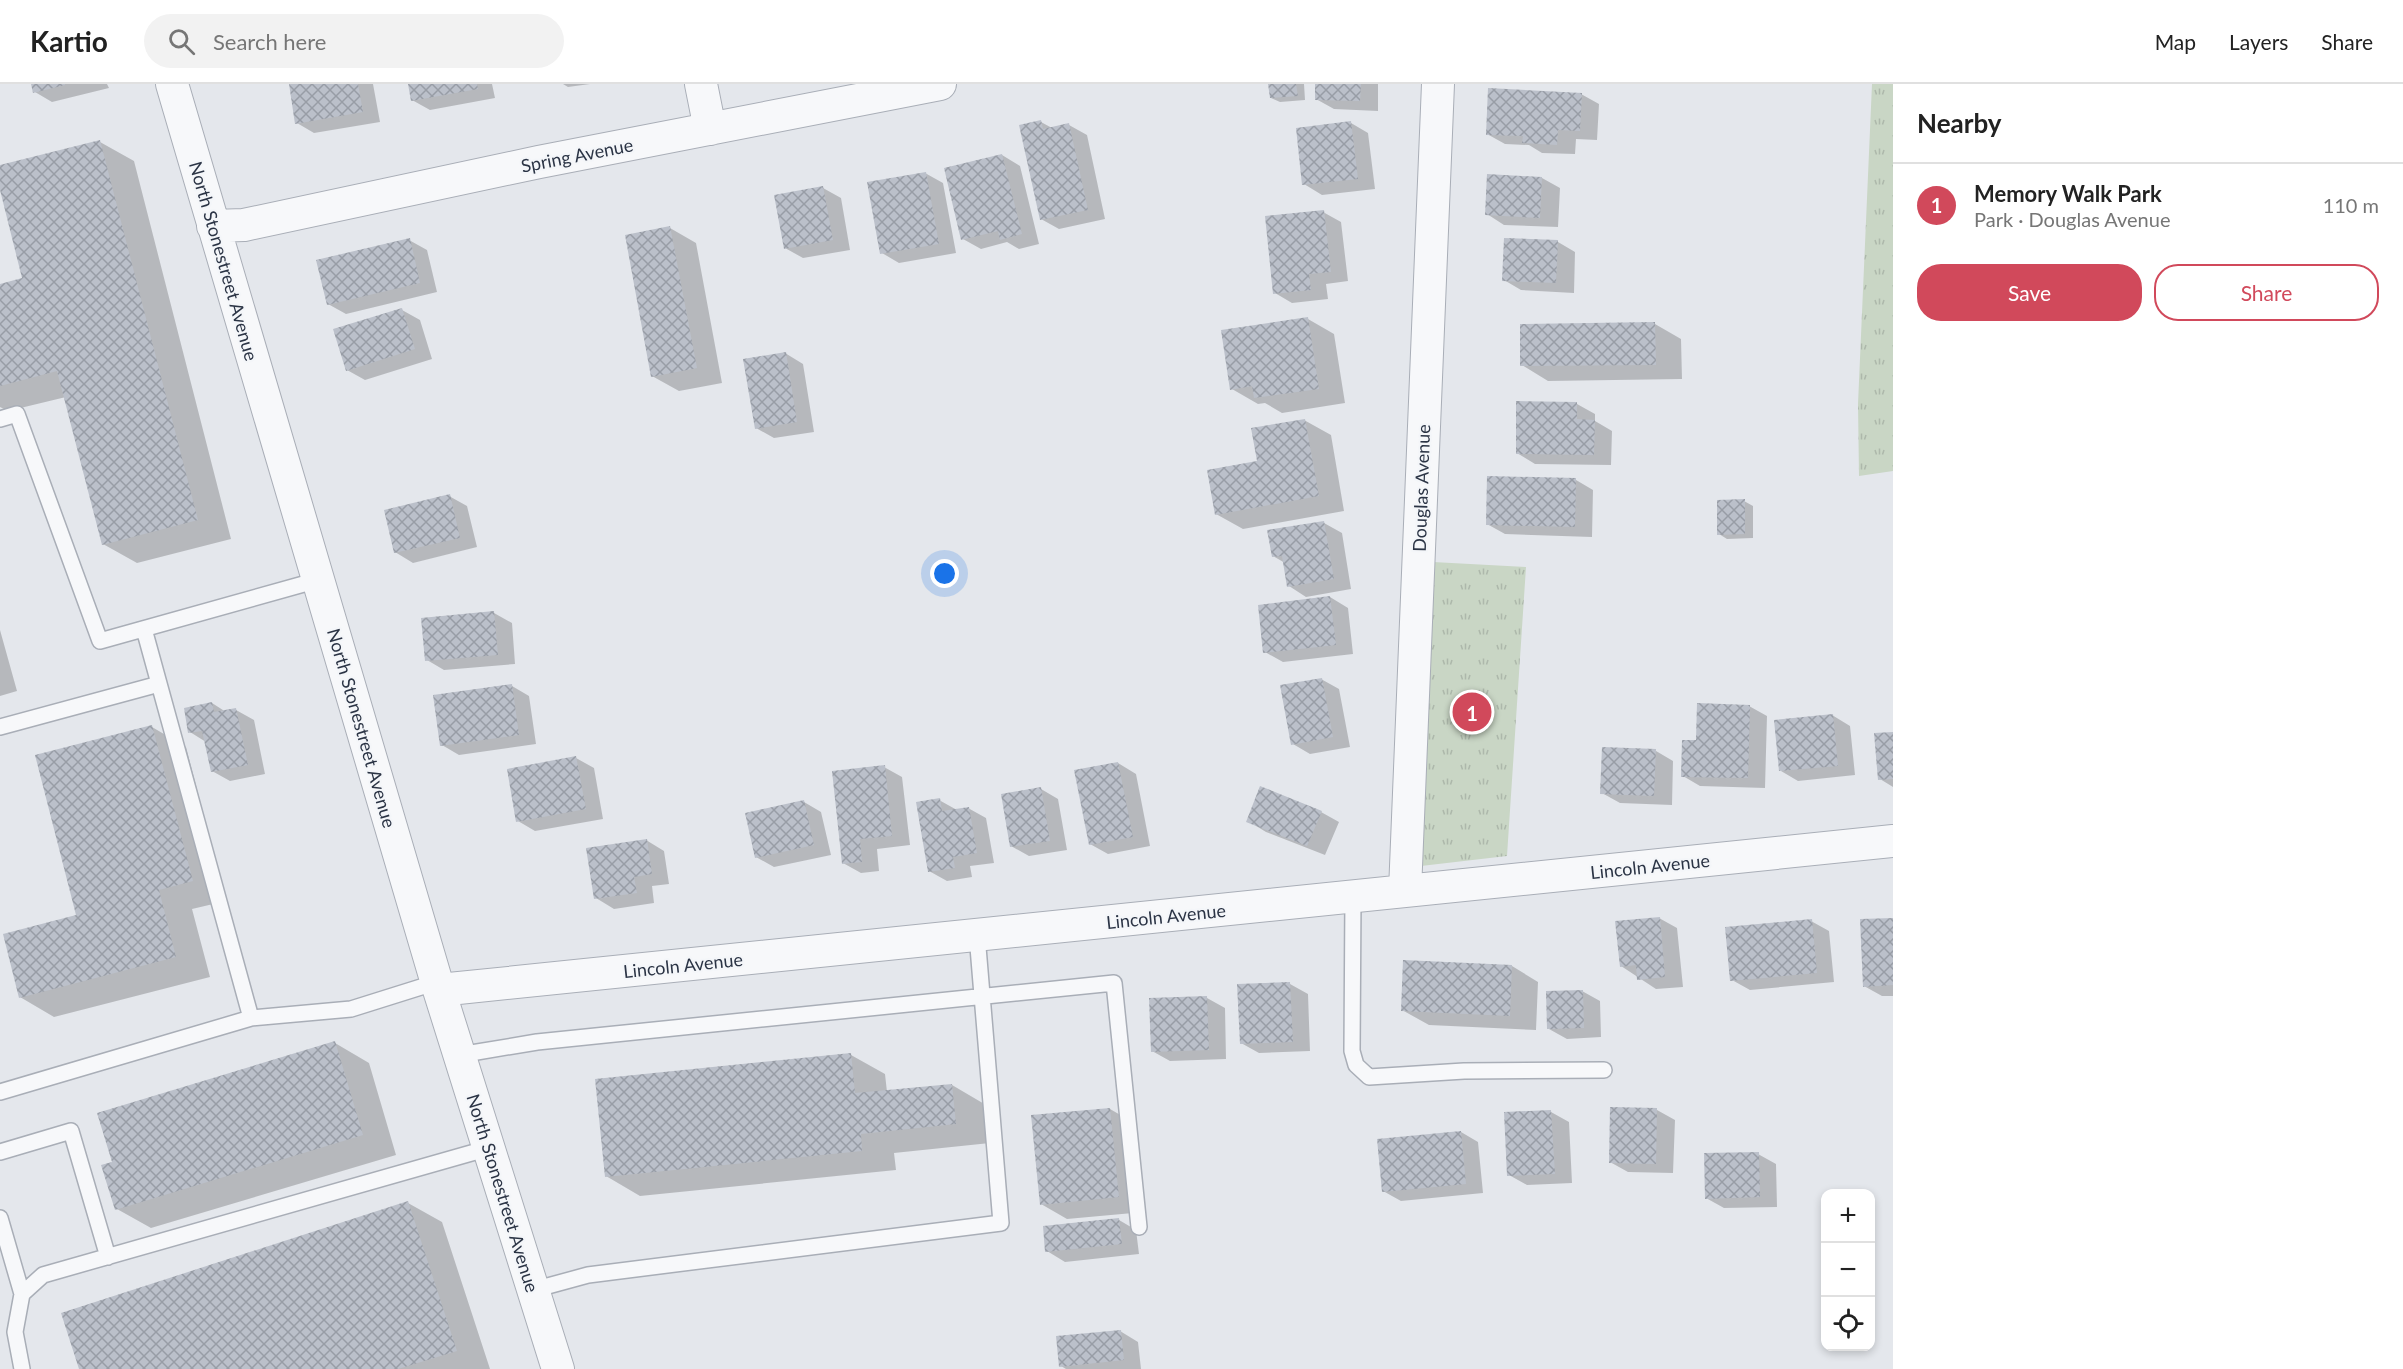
<!DOCTYPE html>
<html lang="en">
<head>
<meta charset="utf-8">
<style>
  :root { --surface:#fff; --page:#f2f2f2; --text:#222; --muted:#767676; --line:#e0e0e0; --accent:#d1495b }
  body { margin:0; font-family:Lato,sans-serif; background:var(--page); color:var(--text) }
  .controls { position:absolute; right:18px; bottom:18px; display:grid; overflow:hidden; border-radius:12px; box-shadow:0 3px 9px #0003 }
  .controls button { width:54px; height:54px; display:grid; place-items:center; padding:0; border:0; border-bottom:2px solid var(--line); background:var(--surface); color:var(--text); font:30px sans-serif }
  .you { position:absolute; left:945px; top:490px; width:21px; height:21px; margin:-15px; border:4px solid #fff; border-radius:50%; background:#1a73e8; box-shadow:0 0 0 9px #1a73e833 }
  .badge { display:grid; place-items:center; width:39px; height:39px; border-radius:50%; background:var(--accent); color:#fff; font-size:20px; font-weight:700 }
  .pin { position:absolute; translate:-50% -50%; border:3px solid #fff; box-shadow:0 2px 6px #0006 }
  .list { margin:0; padding:0; list-style:none }
  h2 { display:flex; justify-content:space-between; align-items:center; height:78px; margin:0; padding:0 24px; font-size:26px }
  h2 small { font-size:20px; font-weight:400; color:var(--muted) }
  .list li { display:grid; grid-template-columns:39px 1fr auto; gap:18px; align-items:center; box-sizing:border-box; height:84px; padding:0 24px; border-top:2px solid var(--line) }
  .list b { display:block; font-size:22px; white-space:nowrap }
  .list p { margin:0; font-size:20px; white-space:nowrap; color:var(--muted) }
  .list em { font-size:20px; font-style:normal; color:var(--muted) }
  .actions { display:flex; gap:12px; padding:18px 24px }
  .actions a { flex:1; padding:14px 0; border:2px solid var(--accent); border-radius:24px; text-align:center; font-size:21px; color:var(--accent) }
  .actions .main { background:var(--accent); color:#fff }
  .icon { flex:none; width:33px; height:33px; fill:none; stroke:currentColor; stroke-width:2; stroke-linecap:round; stroke-linejoin:round }
  .map { position:relative; flex:none; width:1893px; height:1285px; overflow:hidden }
  header { display:flex; align-items:center; gap:36px; box-sizing:border-box; height:84px; padding:0 30px; background:var(--surface); border-bottom:2px solid var(--line) }
  header strong { font-size:28px }
  nav { display:flex; gap:33px; margin-inline-start:auto; font-size:21px }
  .search { width:420px; height:54px; background:var(--page); display:flex; align-items:center; gap:15px; box-sizing:border-box; padding:0 21px; border-radius:33px; color:var(--muted); font-size:22px }
  main { display:flex }
  aside { flex:1; background:var(--surface) }
  .map>svg:first-child { display:block }
  .grass { fill:url(#grass-tufts) }
  .shadow { fill:#0003 }
  .building { fill:url(#building-cross-hatch) }
  .lines { fill:none; stroke-linecap:round; stroke-linejoin:round }
  .lane-casing { stroke:#a9aeb7; stroke-width:18 }
  .street-casing { stroke:#a9aeb7; stroke-width:34 }
  .lane { stroke:#f7f8fa; stroke-width:15 }
  .street { stroke:#f7f8fa; stroke-width:32 }
  .labels { text-anchor:middle; dominant-baseline:central; stroke-width:4.5; stroke-linejoin:round; paint-order:stroke }
  .street-label { font-size:18px; fill:#2b3445; stroke:#f4f6f9 }
</style>
</head>
<body>
<header>
<strong>Kartio</strong>
<div class="search"><svg class="icon" aria-label="search" viewBox="0 0 24 24"><circle cx="10" cy="10" r="6"/><path d="M15 15l6 6"/></svg>Search here</div>
<nav><a>Map</a><a>Layers</a><a>Share</a></nav>
</header>
<main>
<div class="map">
<svg width="1893" height="1285" viewBox="0 0 1893 1285">
  <defs>
    <pattern id="grass-tufts" width="24" height="20" patternUnits="userSpaceOnUse" patternTransform="scale(1.5)"><rect width="24" height="20" fill="#c9d6c5"/><path d="M3 7l-1-3M5 7V3M7 7l1-3M15 17l-1-3M17 17v-4M19 17l1-3" fill="none" stroke="#adb8ab"/></pattern>
    <pattern id="building-cross-hatch" width="8" height="8" patternUnits="userSpaceOnUse" patternTransform="scale(1.5)"><rect width="8" height="8" fill="#bbc0ca"/><path d="M0 0l8 8M0 8l8-8" fill="none" stroke="#989da6"/></pattern>
  </defs>
  <rect width="100%" height="100%" fill="#e4e7ec"/>
  <!-- grass -->
  <path class="grass" d="M1872 0H1893V387L1859 392 1858 320Z
    M1433 478 1526 483 1507 772 1421 782Z"/>
  <!-- shadow -->
  <path class="shadow" d="M33 0H107L109 4 52 18 35 8Z
    M290 0H373L380 38 314 49 297 39Z
    M409 0H492L495 14 430 26 412 16Z
    M563 0H590L568 3Z
    M1270 0H1304L1305 16 1280 18 1271 14Z
    M1317 0H1378V27L1334 25 1316 15Z
    M1581 10 1599 20 1597 56 1576 55 1575 70 1542 69 1529 61 1505 60 1487 50Z
    M1041 38 1052 44 1069 41 1087 51 1105 135 1059 145 1041 135Z
    M1351 39 1368 49 1375 105 1322 111 1304 100Z
    M100 58 134 77 231 455 137 479 103 460 66 313 8 327 0 323V201L24 195 0 100V83Z
    M1002 71 1020 82 1039 160 1019 165 1007 158 981 165 963 155Z
    M925 89 943 99 956 169 899 179 882 169Z
    M1489 91 1542 94 1560 104 1558 143 1504 141 1487 130Z
    M823 104 841 114 850 166 803 174 785 164Z
    M1323 128 1341 138 1348 197 1326 200 1328 215 1292 219 1275 209Z
    M670 144 696 159 722 299 679 307 652 292Z
    M409 156 427 166 437 208 346 230 328 220Z
    M1558 158 1575 168 1574 209 1521 206 1504 196Z
    M402 226 420 236 432 275 365 296 347 286Z
    M1308 235 1334 250 1345 319 1282 329 1265 319 1258 320 1232 305Z
    M1655 240 1681 255 1682 295 1548 297 1522 281Z
    M785 269 803 280 814 348 774 354 756 344Z
    M1518 319 1577 320 1595 330V337L1612 347 1611 381 1535 380 1517 369Z
    M1304 336 1331 351 1344 427 1243 445 1216 430 1259 378Z
    M1576 396 1593 406 1592 453 1505 450 1487 440Z
    M449 412 467 422 477 463 413 479 395 468Z
    M1744 417 1753 422V454L1727 455 1719 450Z
    M1324 439 1342 449 1351 505 1306 513 1289 502 1285 479 1273 472Z
    M1330 513 1348 524 1353 570 1283 578 1265 568Z
    M494 529 512 539 515 580 444 586 427 576Z
    M0 546 17 607 0 612Z
    M1321 595 1339 605 1350 663 1310 670 1293 660Z
    M512 602 529 612 536 660 459 671 442 661Z
    M212 619 226 628 236 626 254 636 265 690 230 697 212 687 206 658 190 648Z
    M1749 622 1767 632 1765 704 1700 702 1683 692Z
    M1832 631 1850 642 1855 691 1798 697 1781 687Z
    M152 643 186 663 226 817 192 825 210 893 54 933 20 913 78 832Z
    M1893 649V703L1880 695Z
    M1656 667 1673 677 1672 721 1620 719 1602 709Z
    M576 674 594 684 603 735 535 747 518 737Z
    M1118 679 1136 690 1150 762 1108 770 1090 760Z
    M884 683 902 693 910 761 877 765 879 787 861 789 843 779Z
    M1041 705 1058 715 1067 766 1029 772 1011 762Z
    M939 716 957 726 968 724 986 734 994 779 970 782 972 793 947 797 929 787Z
    M804 718 821 728 831 771 774 783 756 773Z
    M1321 728 1339 738 1325 771 1266 748 1248 737Z
    M646 756 664 767 669 800 652 802 654 819 614 825 596 814Z
    M1659 834 1677 844 1683 903 1656 905 1621 882Z
    M1893 836V912H1882L1864 902Z
    M1811 837 1829 847 1834 898 1750 906 1732 896Z
    M1512 882 1538 898 1536 946 1429 941 1402 926Z
    M1290 900 1308 910 1310 967 1259 969 1241 959Z
    M1582 907 1600 917 1601 953 1567 955 1549 945Z
    M1207 914 1225 924 1226 975 1170 977 1152 967Z
    M335 959 369 979 396 1071 151 1144 117 1125 114 1079Z
    M851 971 885 990 887 1008 952 1001 986 1021 990 1059 894 1069 896 1086 640 1112 606 1092Z
    M1110 1025 1136 1040 1144 1128 1067 1135 1041 1120Z
    M1657 1026 1675 1036 1673 1089 1628 1088 1610 1078Z
    M1551 1028 1569 1038 1572 1099 1527 1101 1509 1091Z
    M1461 1048 1478 1058 1483 1109 1401 1117 1383 1107Z
    M1758 1070 1776 1080 1777 1123 1724 1124 1706 1114Z
    M408 1119 442 1138 490 1285H81Z
    M1119 1136 1136 1146 1139 1170 1065 1178 1047 1167Z
    M1120 1247 1138 1258 1141 1285H1066L1061 1282Z"/>
  <!-- building -->
  <path class="building" d="M31 0H65V1L33 9Z
    M289 0H358L363 28 295 40Z
    M408 0H477L478 5 411 17Z
    M1268 0H1296L1298 12 1270 14Z
    M1315 0H1361L1360 17 1315 16Z
    M1488 4 1582 9 1580 47 1558 46 1557 61 1522 59 1523 52 1486 51Z
    M1041 36 1043 45 1069 39 1088 126 1040 136 1019 41Z
    M1351 37 1358 95 1302 101 1296 44Z
    M100 56 198 436 102 461 57 287 0 302V200L22 194 0 106V81Z
    M1002 70 1022 150 1000 156 998 147 961 156 944 84Z
    M926 88 939 160 880 170 867 98Z
    M1487 90 1542 93 1540 134 1485 131Z
    M823 102 833 156 784 165 774 111Z
    M1324 126 1331 188 1309 190 1311 206 1273 210 1265 132Z
    M670 142 697 284 651 293 625 151Z
    M410 154 420 199 327 221 316 176Z
    M1504 154 1558 156 1556 199 1502 197Z
    M402 224 415 265 346 287 333 245Z
    M1308 233 1319 305 1254 314 1252 302 1230 306 1221 246Z
    M1655 238 1656 281 1520 282V240Z
    M786 268 797 338 755 345 743 275Z
    M1516 317 1577 318V335L1595 336 1594 371 1516 370Z
    M1305 335 1319 412 1215 431 1207 386 1257 377 1251 344Z
    M1487 392 1576 394 1575 443 1486 441Z
    M450 410 460 454 394 469 384 426Z
    M1745 415V450L1717 451V416Z
    M1324 437 1334 495 1287 503 1282 472 1272 473 1267 446Z
    M1330 512 1336 561 1263 569 1258 521Z
    M494 527 498 571 425 577 421 534Z
    M1322 594 1333 653 1291 661 1280 601Z
    M512 600 519 651 440 662 433 611Z
    M212 618 214 628 236 624 248 681 211 688 202 647 188 649 184 624Z
    M1697 619 1750 621 1748 694 1681 693 1682 656H1696Z
    M1833 630 1838 682 1779 687 1774 636Z
    M152 641 193 797 159 806 176 873 19 914 3 850 76 831 35 671Z
    M1893 648V695L1878 696 1874 649Z
    M1602 663 1656 665 1654 712 1600 710Z
    M576 672 586 725 516 738 507 685Z
    M1118 678 1133 753 1089 761 1074 686Z
    M885 681 892 752 860 755 862 778 842 780 832 687Z
    M1260 702 1322 727 1307 762 1246 738Z
    M1041 703 1050 757 1010 763 1001 710Z
    M940 714 942 727 969 723 977 769 953 773 955 784 928 788 916 718Z
    M804 716 814 761 755 774 745 729Z
    M647 755 652 790 634 793 637 809 594 815 586 764Z
    M1660 833 1665 893 1637 896 1636 881 1620 883 1615 837Z
    M1893 834V901L1863 903 1860 835Z
    M1812 835 1817 889 1730 897 1725 843Z
    M1403 876 1512 881 1510 932 1401 927Z
    M1290 898 1293 958 1240 960 1237 900Z
    M1583 906 1584 944 1547 945 1546 907Z
    M1207 912 1209 966 1151 968 1149 914Z
    M335 957 363 1051 115 1126 101 1081 112 1078 97 1029Z
    M851 969 855 1009 952 1000 956 1040 861 1050 862 1067 605 1093 595 995Z
    M1610 1023 1657 1024 1656 1080 1609 1079Z
    M1110 1024 1119 1113 1040 1121 1031 1031Z
    M1551 1026 1555 1090 1507 1092 1504 1028Z
    M1461 1047 1466 1100 1382 1108 1377 1055Z
    M1759 1068 1760 1113 1705 1115 1704 1069Z
    M408 1117 457 1267 398 1285H79L61 1229Z
    M1119 1134 1122 1160 1045 1168 1043 1142Z
    M1121 1246 1124 1276 1059 1283 1056 1252Z"/>
  <g class="lines">
    <defs>
      <path id="lane" d="M0 335 17 330 100 557 318 496
        M144 545 251 934 351 925 437 898
        M0 643 159 600
        M1353 812 1352 967 1356 981 1369 993 1464 987 1604 986
        M459 971 537 958 1114 899 1139 1143
        M0 1008 251 934
        M0 1068 71 1047 108 1173
        M0 1134 22 1210
        M533 1206 588 1191 1001 1139 977 851
        M22 1285 15 1248 22 1210 43 1191 489 1064"/>
      <path id="street" d="M172 0 439 906 558 1285
        M701 0 710 45
        M213 142 244 141 539 78 940 0
        M1405 807 1438 0
        M439 906 1893 757"/>
    </defs>
    <!-- lane casing -->
    <use href="#lane" class="lane-casing"/>
    <!-- street casing -->
    <use href="#street" class="street-casing"/>
    <!-- lane -->
    <use href="#lane" class="lane"/>
    <!-- street -->
    <use href="#street" class="street"/>
  </g>
  <g class="labels">
    <!-- street labels -->
    <g class="street-label">
      <text transform="translate(577 71) rotate(-11)">Spring Avenue</text>
      <text transform="translate(224 177) rotate(74)">North Stonestreet Avenue</text>
      <text transform="translate(1421 404) rotate(-88)">Douglas Avenue</text>
      <text transform="translate(362 644) rotate(74)">North Stonestreet Avenue</text>
      <text transform="translate(1650 782) rotate(-6)">Lincoln Avenue</text>
      <text transform="translate(1166 832) rotate(-6)">Lincoln Avenue</text>
      <text transform="translate(683 881) rotate(-6)">Lincoln Avenue</text>
      <text transform="translate(503 1109) rotate(73)">North Stonestreet Avenue</text>
    </g>
  </g>
</svg>
<div class="controls">
<button>+</button>
<button>−</button>
<button><svg class="icon" aria-label="locate" viewBox="0 0 24 24"><circle cx="12" cy="12" r="6"/><path d="M12 2v4M12 18v4M2 12h4M18 12h4"/></svg></button>
</div>
<div class="you"></div>
<div class="pin badge" style="left:1472px;top:628px">1</div>
</div>
<aside>
<h2>Nearby<small></small></h2>
<ul class="list">
<li><span class="badge">1</span><div><b>Memory Walk Park</b><p>Park · Douglas Avenue</p></div><em>110 m</em></li>
</ul>
<div class="actions"><a class="main">Save</a><a>Share</a></div>
</aside>
</main>
</body>
</html>
